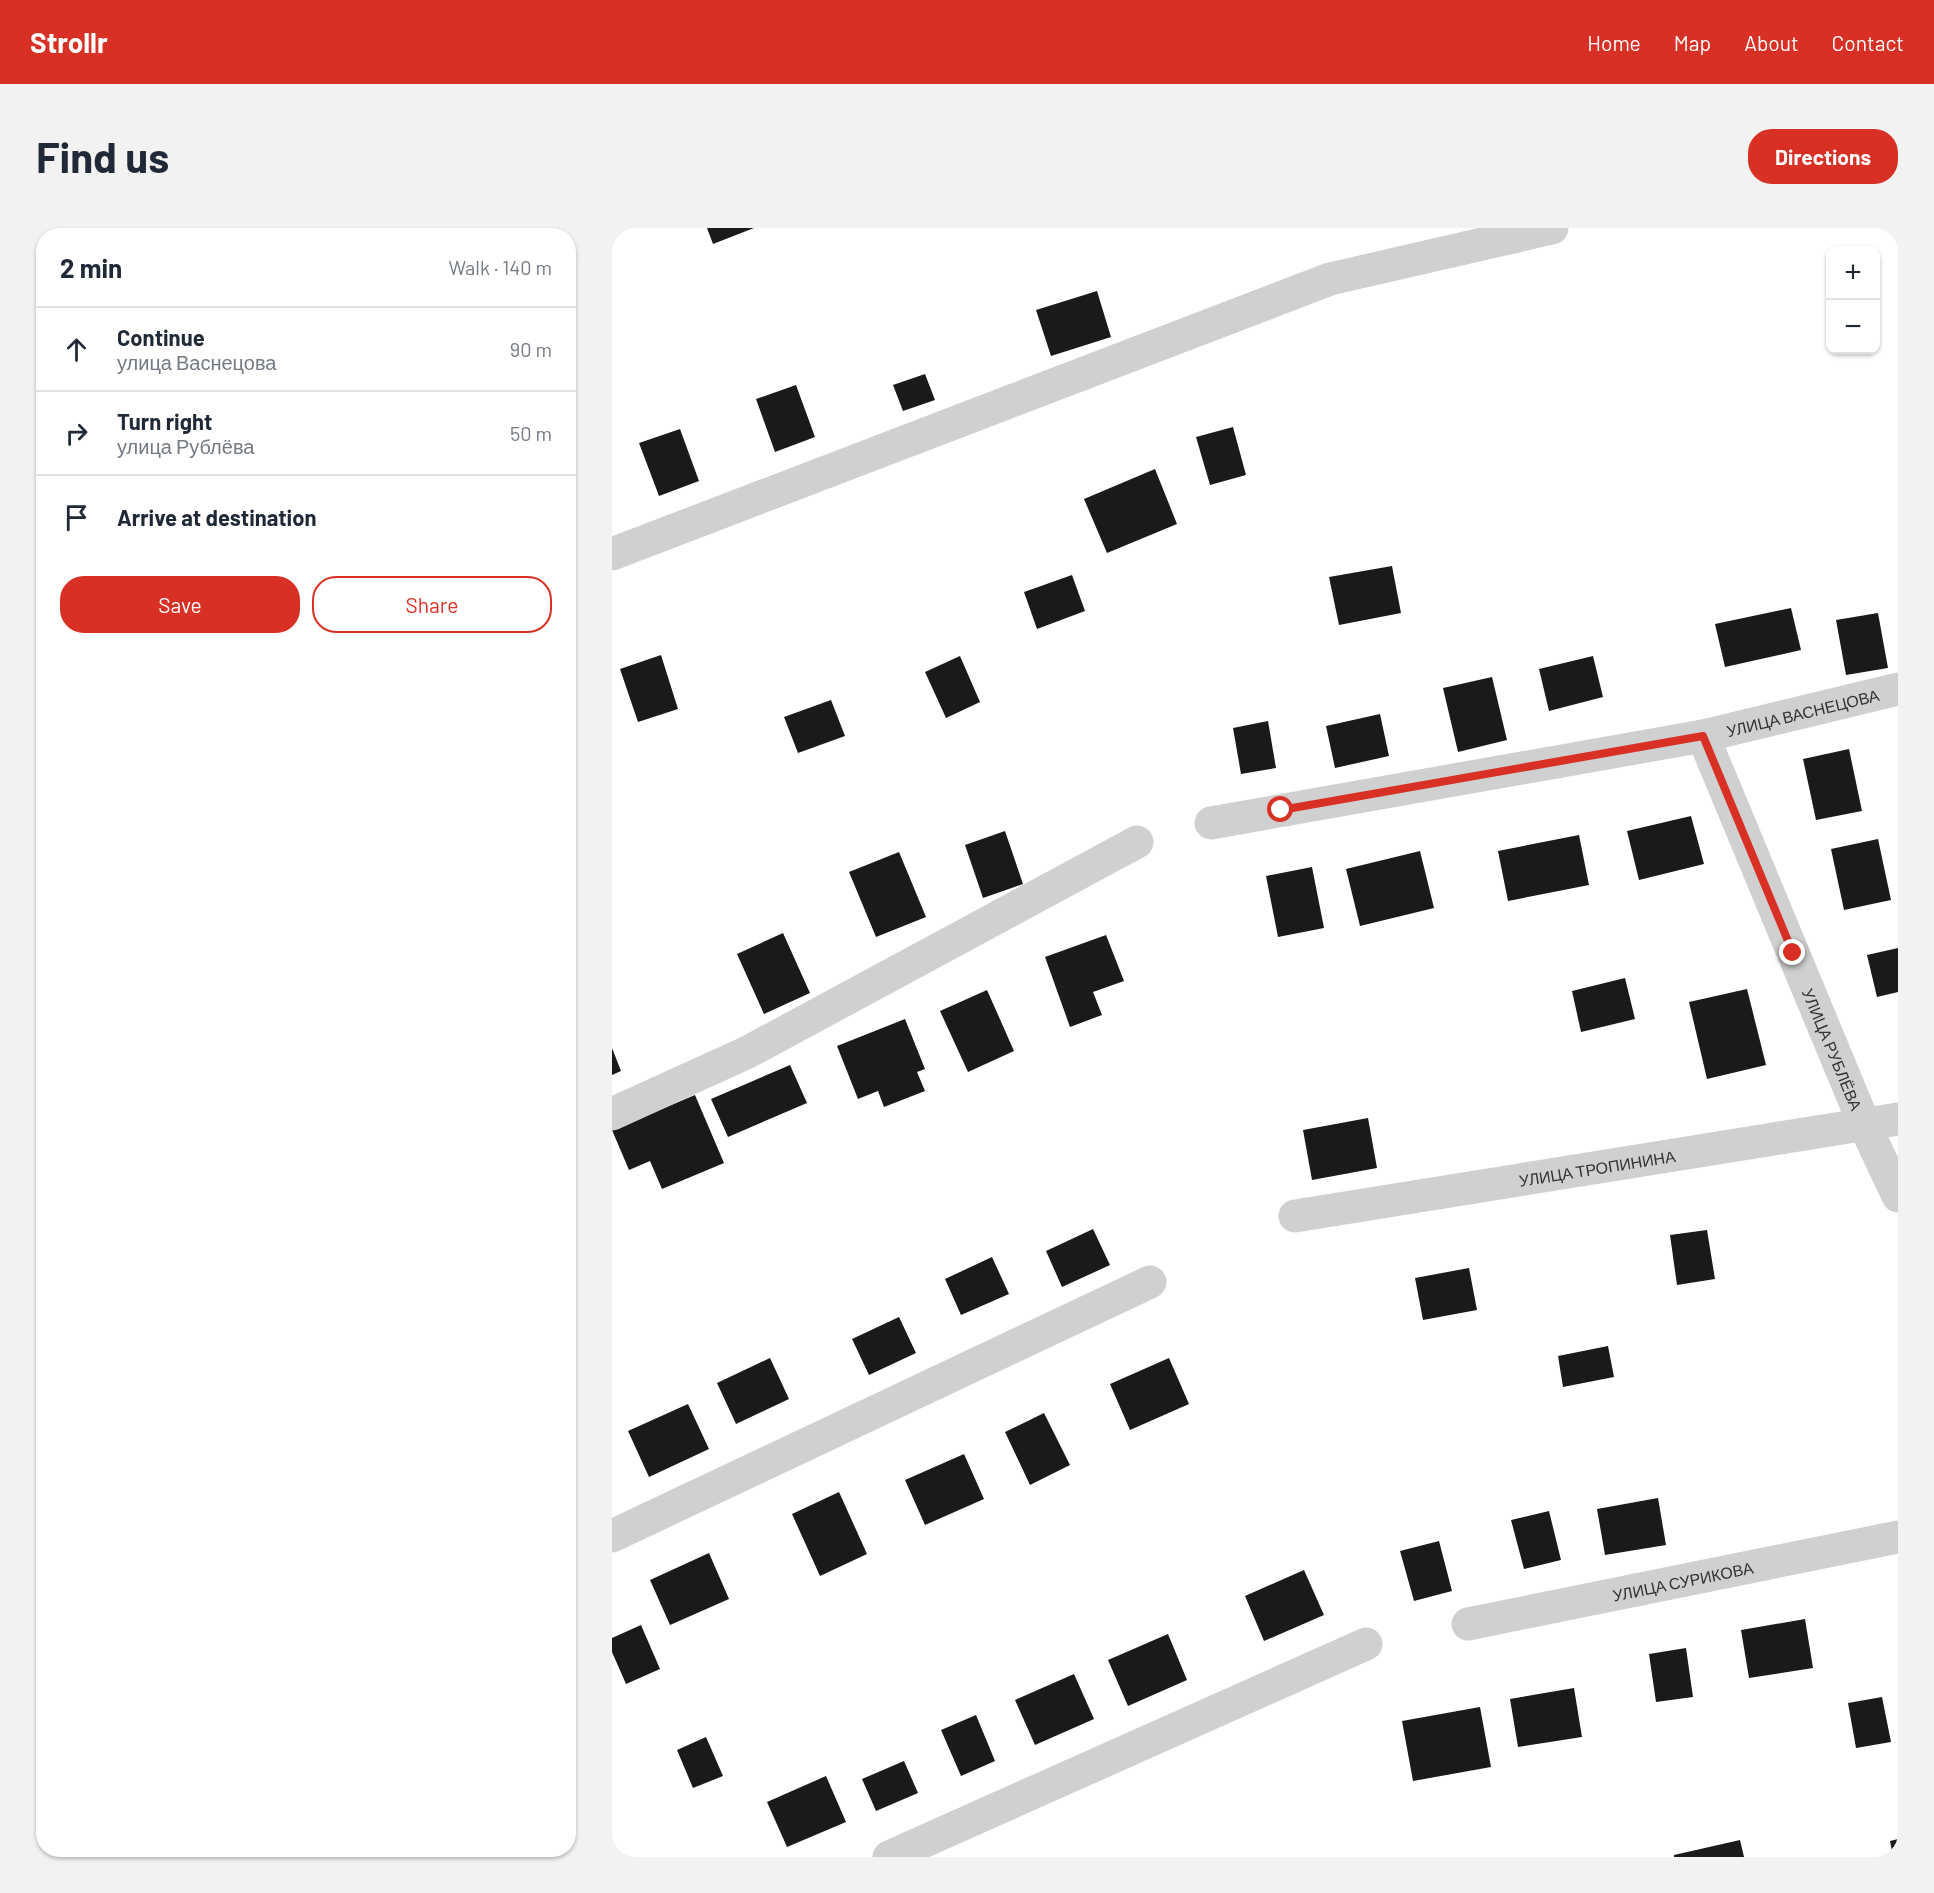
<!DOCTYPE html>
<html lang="en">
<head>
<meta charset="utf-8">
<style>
  :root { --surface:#fff; --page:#f2f2f3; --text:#1f2937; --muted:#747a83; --line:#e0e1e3; --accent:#d93025 }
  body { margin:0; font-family:Barlow,sans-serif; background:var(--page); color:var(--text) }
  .controls { position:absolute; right:18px; top:18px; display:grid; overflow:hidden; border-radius:12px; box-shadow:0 2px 4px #0004 }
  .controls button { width:54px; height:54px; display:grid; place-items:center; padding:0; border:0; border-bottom:2px solid var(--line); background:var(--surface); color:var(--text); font:30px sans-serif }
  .stop { position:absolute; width:18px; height:18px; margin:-14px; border:4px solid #d93025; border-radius:50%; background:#fff }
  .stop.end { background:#d93025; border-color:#fff; box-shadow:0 2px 6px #0008 }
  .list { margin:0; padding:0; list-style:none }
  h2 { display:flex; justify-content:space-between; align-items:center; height:78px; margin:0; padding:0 24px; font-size:26px }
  h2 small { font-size:20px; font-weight:400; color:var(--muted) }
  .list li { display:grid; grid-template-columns:39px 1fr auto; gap:18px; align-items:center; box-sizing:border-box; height:84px; padding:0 24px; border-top:2px solid var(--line) }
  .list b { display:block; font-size:22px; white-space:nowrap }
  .list p { margin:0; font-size:20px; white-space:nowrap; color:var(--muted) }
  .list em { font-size:20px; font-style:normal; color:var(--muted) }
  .actions { display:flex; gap:12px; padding:18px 24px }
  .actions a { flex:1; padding:14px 0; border:2px solid var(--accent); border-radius:24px; text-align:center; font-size:21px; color:var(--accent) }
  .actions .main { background:var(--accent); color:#fff }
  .icon { flex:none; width:33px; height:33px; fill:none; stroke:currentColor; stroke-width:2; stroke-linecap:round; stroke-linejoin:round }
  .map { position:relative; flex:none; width:1286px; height:1629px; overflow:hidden; border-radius:24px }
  header { display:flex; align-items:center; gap:36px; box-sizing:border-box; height:84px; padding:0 30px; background:var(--accent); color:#fff }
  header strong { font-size:28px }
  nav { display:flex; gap:33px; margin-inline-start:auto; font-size:21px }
  .intro { display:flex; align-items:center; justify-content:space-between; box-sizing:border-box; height:144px; padding:0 36px }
  h1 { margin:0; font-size:42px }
  .button { padding:15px 27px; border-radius:24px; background:var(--accent); color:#fff; font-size:21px; font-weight:700 }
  main { display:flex; gap:36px; padding:0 36px }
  aside { flex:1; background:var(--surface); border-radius:24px; box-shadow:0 2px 4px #0004 }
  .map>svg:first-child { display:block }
  .building { fill:#1a1a1a }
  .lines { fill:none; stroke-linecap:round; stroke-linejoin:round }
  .minor { stroke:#d0d0d0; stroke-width:33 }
  .route { stroke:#d93025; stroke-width:8 }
  .labels { text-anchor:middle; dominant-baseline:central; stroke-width:6; stroke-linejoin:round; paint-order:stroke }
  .street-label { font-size:16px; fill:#333; stroke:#fff }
</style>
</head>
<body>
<header>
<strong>Strollr</strong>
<nav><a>Home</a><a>Map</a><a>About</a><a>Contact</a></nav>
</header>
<div class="intro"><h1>Find us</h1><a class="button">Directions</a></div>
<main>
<aside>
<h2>2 min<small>Walk · 140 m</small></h2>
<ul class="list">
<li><svg class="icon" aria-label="ahead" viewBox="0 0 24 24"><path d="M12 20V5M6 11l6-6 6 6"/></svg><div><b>Continue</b><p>улица Васнецова</p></div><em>90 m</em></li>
<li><svg class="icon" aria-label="right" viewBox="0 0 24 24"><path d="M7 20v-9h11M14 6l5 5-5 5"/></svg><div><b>Turn right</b><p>улица Рублёва</p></div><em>50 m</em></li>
<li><svg class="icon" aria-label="arrive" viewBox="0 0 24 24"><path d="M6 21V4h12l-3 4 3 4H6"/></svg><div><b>Arrive at destination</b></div></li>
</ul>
<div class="actions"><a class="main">Save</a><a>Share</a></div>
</aside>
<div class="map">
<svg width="1286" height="1629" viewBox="0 0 1286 1629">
  <rect width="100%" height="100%" fill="#fff"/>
  <!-- building -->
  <path class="building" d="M95 0H142L101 16Z
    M485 63 499 109 439 128 424 82Z
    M313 146 323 172 291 183 281 157Z
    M184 157 203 209 163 224 144 171Z
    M621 199 634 247 598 257 584 209Z
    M68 201 87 253 47 268 27 215Z
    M543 241 565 296 495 325 472 271Z
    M780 338 789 385 727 397 717 349Z
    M460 347 473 383 425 401 412 364Z
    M1179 380 1189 422 1113 439 1103 396Z
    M1266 385 1276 440 1234 447 1224 392Z
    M49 427 66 481 26 494 8 441Z
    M348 428 368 474 334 490 313 444Z
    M981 428 991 469 937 483 927 441Z
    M880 449 895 512 846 524 831 460Z
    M219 472 233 508 186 525 172 489Z
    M768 486 777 528 723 540 714 498Z
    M656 493 664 540 629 546 621 500Z
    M1237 521 1250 583 1204 592 1191 531Z
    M1079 588 1092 636 1027 652 1015 603Z
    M393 603 411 656 371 670 353 617Z
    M967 607 977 657 896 673 886 623Z
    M1266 611 1279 672 1232 682 1219 621Z
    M808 623 822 680 748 698 734 641Z
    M287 624 314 689 264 709 237 644Z
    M700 639 712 700 666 709 654 648Z
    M171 705 198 765 152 786 125 726Z
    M494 707 512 753 481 764 490 787 458 799 433 729Z
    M1286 720V764L1265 769 1255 727Z
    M1013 750 1023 791 969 804 960 763Z
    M1135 761 1154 837 1095 851 1077 774Z
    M375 762 402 823 356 844 328 783Z
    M293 791 313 841 305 844 313 863 272 879 266 863 246 871 225 818Z
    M0 820 9 843 0 847Z
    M178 837 195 875 116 909 99 871Z
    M83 867 112 935 50 961 38 933 17 942 0 902Z
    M756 890 765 940 700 952 691 902Z
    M481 1001 498 1037 450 1059 434 1023Z
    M1095 1002 1103 1051 1065 1057 1058 1007Z
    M380 1029 397 1066 349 1087 333 1051Z
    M857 1040 865 1082 811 1092 803 1050Z
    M287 1089 304 1125 257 1147 240 1111Z
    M996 1118 1002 1149 951 1159 946 1128Z
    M158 1130 177 1171 124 1196 105 1155Z
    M557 1130 577 1176 518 1202 498 1156Z
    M76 1176 97 1221 37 1249 16 1203Z
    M432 1185 458 1237 418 1257 393 1204Z
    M352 1226 372 1271 313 1297 293 1252Z
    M227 1264 255 1326 208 1348 180 1286Z
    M1046 1270 1054 1317 993 1327 985 1281Z
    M937 1283 949 1332 912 1341 899 1292Z
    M827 1313 840 1363 802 1373 788 1323Z
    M97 1325 117 1371 58 1397 38 1352Z
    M692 1342 712 1387 652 1413 633 1368Z
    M1193 1391 1201 1440 1137 1450 1129 1402Z
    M29 1397 48 1441 14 1456 0 1424V1410Z
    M556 1406 575 1452 516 1478 496 1432Z
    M1074 1420 1081 1469 1044 1474 1037 1426Z
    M462 1446 482 1491 423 1517 403 1472Z
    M962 1460 970 1509 906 1519 898 1471Z
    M1270 1469 1279 1514 1244 1520 1236 1475Z
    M868 1479 879 1539 801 1553 790 1493Z
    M364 1487 383 1533 349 1548 329 1502Z
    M94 1509 111 1548 81 1560 65 1522Z
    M292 1533 306 1565 264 1583 250 1551Z
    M214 1548 234 1594 175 1619 155 1574Z
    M1286 1611V1629H1281L1278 1613Z
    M1128 1612 1132 1629H1062V1627Z"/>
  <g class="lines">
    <!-- minor -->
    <g class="minor">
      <path d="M0 326 718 51 940 0"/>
      <path id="s1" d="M1091 508 1253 898 1286 968"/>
      <path id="s2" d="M599 595 1091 508 1286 461"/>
      <path d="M0 886 136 824 525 614"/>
      <path id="s3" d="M683 988 1286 891"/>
      <path d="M0 1308 538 1054"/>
      <path id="s4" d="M856 1396 1286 1309"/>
      <path d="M277 1629 754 1416"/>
    </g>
  </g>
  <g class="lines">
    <!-- route -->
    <path class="route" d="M669 582 1091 508 1181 725"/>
  </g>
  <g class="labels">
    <!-- street labels -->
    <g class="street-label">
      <text stroke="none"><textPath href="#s2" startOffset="602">УЛИЦА ВАСНЕЦОВА</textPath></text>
      <text stroke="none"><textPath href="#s1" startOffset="339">УЛИЦА РУБЛЁВА</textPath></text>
      <text stroke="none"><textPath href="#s3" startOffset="306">УЛИЦА ТРОПИНИНА</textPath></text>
      <text stroke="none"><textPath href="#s4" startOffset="219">УЛИЦА СУРИКОВА</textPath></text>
    </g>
  </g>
</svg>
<div class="controls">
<button>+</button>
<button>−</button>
</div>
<div class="stop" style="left:669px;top:582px"></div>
<div class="stop end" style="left:1181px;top:725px"></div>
</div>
</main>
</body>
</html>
